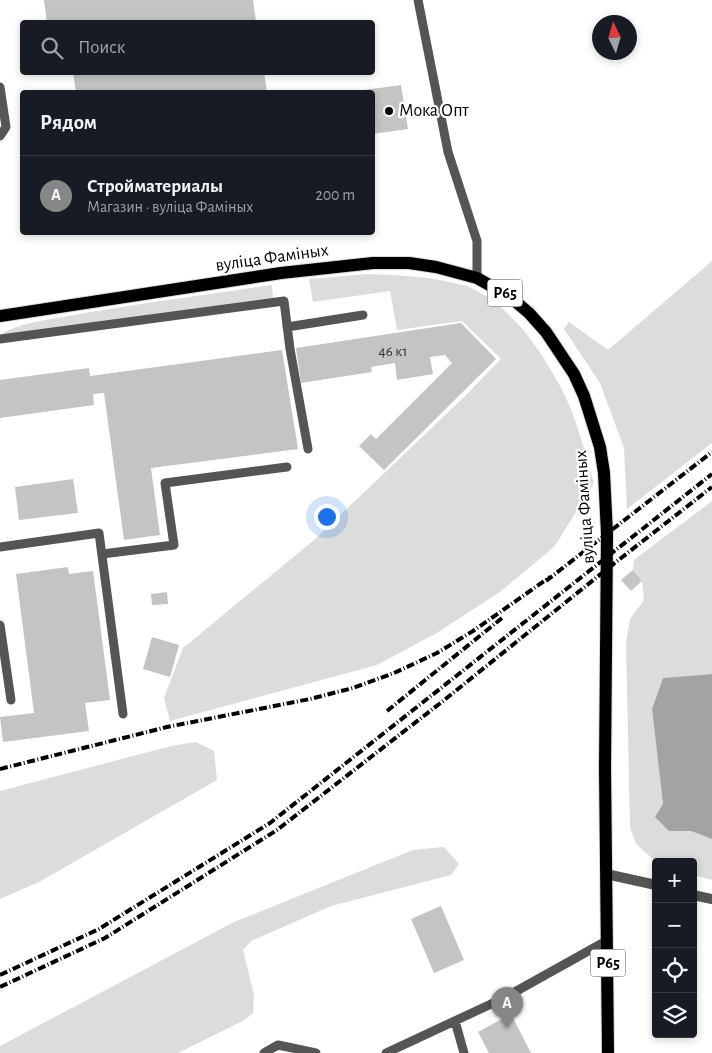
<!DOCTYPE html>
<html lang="ru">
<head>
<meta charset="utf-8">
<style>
  :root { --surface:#171b24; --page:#20242c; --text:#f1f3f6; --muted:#9ea1a6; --line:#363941; --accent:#858687 }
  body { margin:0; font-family:"Alegreya Sans",sans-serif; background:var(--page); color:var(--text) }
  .controls { position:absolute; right:15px; bottom:15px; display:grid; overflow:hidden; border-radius:5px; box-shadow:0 2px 8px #0003 }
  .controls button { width:45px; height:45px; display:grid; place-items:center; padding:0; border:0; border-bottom:1px solid var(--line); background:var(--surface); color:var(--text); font:25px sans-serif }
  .compass { position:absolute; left:592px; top:15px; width:45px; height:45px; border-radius:50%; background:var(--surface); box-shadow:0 2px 8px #0003; rotate:355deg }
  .you { position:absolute; left:326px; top:516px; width:18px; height:18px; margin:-12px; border:4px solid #fff; border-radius:50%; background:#1a73e8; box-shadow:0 0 0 8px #1a73e833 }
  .badge { display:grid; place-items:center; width:32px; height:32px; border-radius:50%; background:var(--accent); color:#fff; font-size:16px; font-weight:700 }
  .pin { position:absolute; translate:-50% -41px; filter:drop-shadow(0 1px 2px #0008) }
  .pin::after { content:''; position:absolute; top:26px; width:18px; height:15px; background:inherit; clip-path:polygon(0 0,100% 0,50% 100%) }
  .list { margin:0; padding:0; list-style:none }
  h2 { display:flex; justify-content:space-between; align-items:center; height:65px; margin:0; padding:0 20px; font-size:21px }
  h2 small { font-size:16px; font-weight:400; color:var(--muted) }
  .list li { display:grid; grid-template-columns:32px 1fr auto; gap:15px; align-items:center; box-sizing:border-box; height:80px; padding:0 20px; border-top:1px solid var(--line) }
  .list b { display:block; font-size:19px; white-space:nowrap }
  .list p { margin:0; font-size:16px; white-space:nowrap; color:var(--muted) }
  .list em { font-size:16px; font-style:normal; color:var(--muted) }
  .icon { flex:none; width:28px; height:28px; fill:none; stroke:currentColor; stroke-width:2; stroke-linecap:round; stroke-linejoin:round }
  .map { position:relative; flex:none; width:712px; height:1053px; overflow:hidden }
  .search { position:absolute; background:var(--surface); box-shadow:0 2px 8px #0003; left:20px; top:20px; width:355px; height:55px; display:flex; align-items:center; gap:12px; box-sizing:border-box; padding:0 18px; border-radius:5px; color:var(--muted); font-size:19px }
  .panel { position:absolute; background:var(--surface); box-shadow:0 2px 8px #0003; left:20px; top:90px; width:355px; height:145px; border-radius:5px }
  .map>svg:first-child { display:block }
  .green { fill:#dcdcdc }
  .water { fill:#a3a3a3 }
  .building { fill:#c4c4c4 }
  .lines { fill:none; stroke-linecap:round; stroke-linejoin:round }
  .primary-casing { stroke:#dbdbdb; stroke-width:14 }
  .service { stroke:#555; stroke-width:9 }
  .tertiary { stroke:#555; stroke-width:10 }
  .primary { stroke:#000; stroke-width:12 }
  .rail { stroke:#000; stroke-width:4; stroke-dasharray:8 2.5 1 2.5; stroke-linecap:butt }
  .poi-dot { fill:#000; stroke:#fff; stroke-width:2 }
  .labels { text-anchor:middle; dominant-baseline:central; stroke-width:4.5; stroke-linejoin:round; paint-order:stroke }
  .number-label { font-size:15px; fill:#313131 }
  .shield { fill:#fff; stroke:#4c4c4c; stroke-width:1 }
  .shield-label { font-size:16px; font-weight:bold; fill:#000 }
  .poi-label { font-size:18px; fill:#000; stroke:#fff; text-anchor:start }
  .street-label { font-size:18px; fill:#000; stroke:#fff }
</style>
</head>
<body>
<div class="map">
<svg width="712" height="1053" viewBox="0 0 712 1053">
  <rect width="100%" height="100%" fill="#fff"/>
  <!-- green -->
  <path class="green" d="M712 261V443L627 509 624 448 600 383 564 329 569 322 608 350Z
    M367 274C396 275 423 276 450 282 456 284 463 284 469 287 510 305 539 347 560 386 576 415 584 450 594 483L554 547 500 592 435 634 377 665 170 721 164 698 183 648 314 540 464 397 501 359 462 321 397 330 390 291 313 302 309 279Z
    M272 285 273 298 0 335C18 323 47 320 69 316 136 304 205 295 272 285Z
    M712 501V674L663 678 652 709 663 804 669 831H691L712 839V880L693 875V862H656L636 844 630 827 626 642 630 619 644 600 642 581 633 570 634 560Z
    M196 742 214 751 217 780 39 882 0 899V791L171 746Z
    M444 847 459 864 451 875 331 906 251 941 243 950 254 995 253 1013 243 1021 178 1053H0V1046L234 922 413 850Z"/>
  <!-- water -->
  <path class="water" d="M712 674V839L691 831H669L655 817 663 804 652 709 663 678Z"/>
  <!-- building -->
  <path class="building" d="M44 0H253L256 22H47Z
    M73 72H264L267 92H76Z
    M401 85 408 129 372 134V92L356 91Z
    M461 323 496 359 384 470 359 446 371 434 376 439 452 363 445 355 430 357 433 374 397 380 395 363 371 367 372 372 301 383 296 348Z
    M282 350 298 449 151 468 160 535 124 540 104 393 93 394 94 405 0 418V380L89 368 90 376Z
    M73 479 78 513 19 520 15 487Z
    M68 567 69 574 93 571 110 700 85 703 89 731 3 742 0 717 34 713 16 574Z
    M633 570 642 581 631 591 621 580Z
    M167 592 168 604 152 605 151 594Z
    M152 637 179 645 170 677 143 669Z
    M441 906 464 960 434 973 411 919Z
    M511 1014 531 1053H489L478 1032Z"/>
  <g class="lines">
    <defs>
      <path id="primary" d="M0 316 281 273 373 263H409L436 267 477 278 509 296 529 313 546 332 574 374 584 396 600 447 604 473 607 534 605 768 608 1053"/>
    </defs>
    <!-- primary casing -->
    <use href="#primary" class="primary-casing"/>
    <!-- service -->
    <path class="service" d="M418 0 448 152 477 241V278
      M0 87 6 127 0 136
      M287 327 363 315
      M0 339 284 301 290 349 308 449
      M0 547 99 533 123 714
      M102 554 174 545 165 483 287 467
      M0 625 11 700
      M455 1021 464 1053
      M264 1053 278 1045 316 1053
      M386 1053 504 998 608 940"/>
    <!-- tertiary -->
    <path class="tertiary" d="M606 874 656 885
      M693 895 712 899"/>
    <!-- primary -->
    <use href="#primary" class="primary"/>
    <!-- rail -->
    <path class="rail" d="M546 581 712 452
      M387 711 502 618
      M0 769 167 727 310 699 353 688 394 673 437 653 473 631 550 577
      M0 975 99 929 270 823 712 474
      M0 987 105 938 277 830 443 701 607 569 712 487"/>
  </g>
  <!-- markers -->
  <circle class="poi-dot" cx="389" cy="111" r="5"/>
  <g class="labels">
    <!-- number labels -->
    <g class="number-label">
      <text x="393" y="351">46 к1</text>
    </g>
    <!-- shield labels -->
    <g class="shield">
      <rect x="487.5" y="279.5" width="35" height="27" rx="4"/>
      <rect x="590.5" y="949.5" width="35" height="27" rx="4"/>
    </g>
    <g class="shield-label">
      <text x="505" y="293">Р65</text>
      <text x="608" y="963">Р65</text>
    </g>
    <!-- poi labels -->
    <g class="poi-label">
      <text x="399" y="111">Мока Опт</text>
    </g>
    <!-- street labels -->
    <g class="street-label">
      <text transform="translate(272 258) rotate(-8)">вуліца Фаміных</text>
      <text transform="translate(585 507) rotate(-94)">вуліца Фаміных</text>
    </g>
  </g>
</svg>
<div class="controls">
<button>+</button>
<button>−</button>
<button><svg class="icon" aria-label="locate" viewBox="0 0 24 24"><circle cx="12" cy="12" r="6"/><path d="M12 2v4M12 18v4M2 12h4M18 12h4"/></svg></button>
<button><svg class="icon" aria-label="layers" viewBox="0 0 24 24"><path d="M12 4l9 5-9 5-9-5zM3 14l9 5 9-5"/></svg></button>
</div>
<svg class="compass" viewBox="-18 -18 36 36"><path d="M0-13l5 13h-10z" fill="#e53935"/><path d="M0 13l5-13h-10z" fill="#9ea1a6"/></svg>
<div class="you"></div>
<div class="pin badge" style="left:507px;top:1028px">A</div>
<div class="search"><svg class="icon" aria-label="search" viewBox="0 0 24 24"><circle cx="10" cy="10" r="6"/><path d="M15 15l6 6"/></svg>Поиск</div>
<section class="panel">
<h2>Рядом<small></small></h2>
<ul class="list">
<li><span class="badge">A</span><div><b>Стройматериалы</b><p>Магазин · вуліца Фаміных</p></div><em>200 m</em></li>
</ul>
</section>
</div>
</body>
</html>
